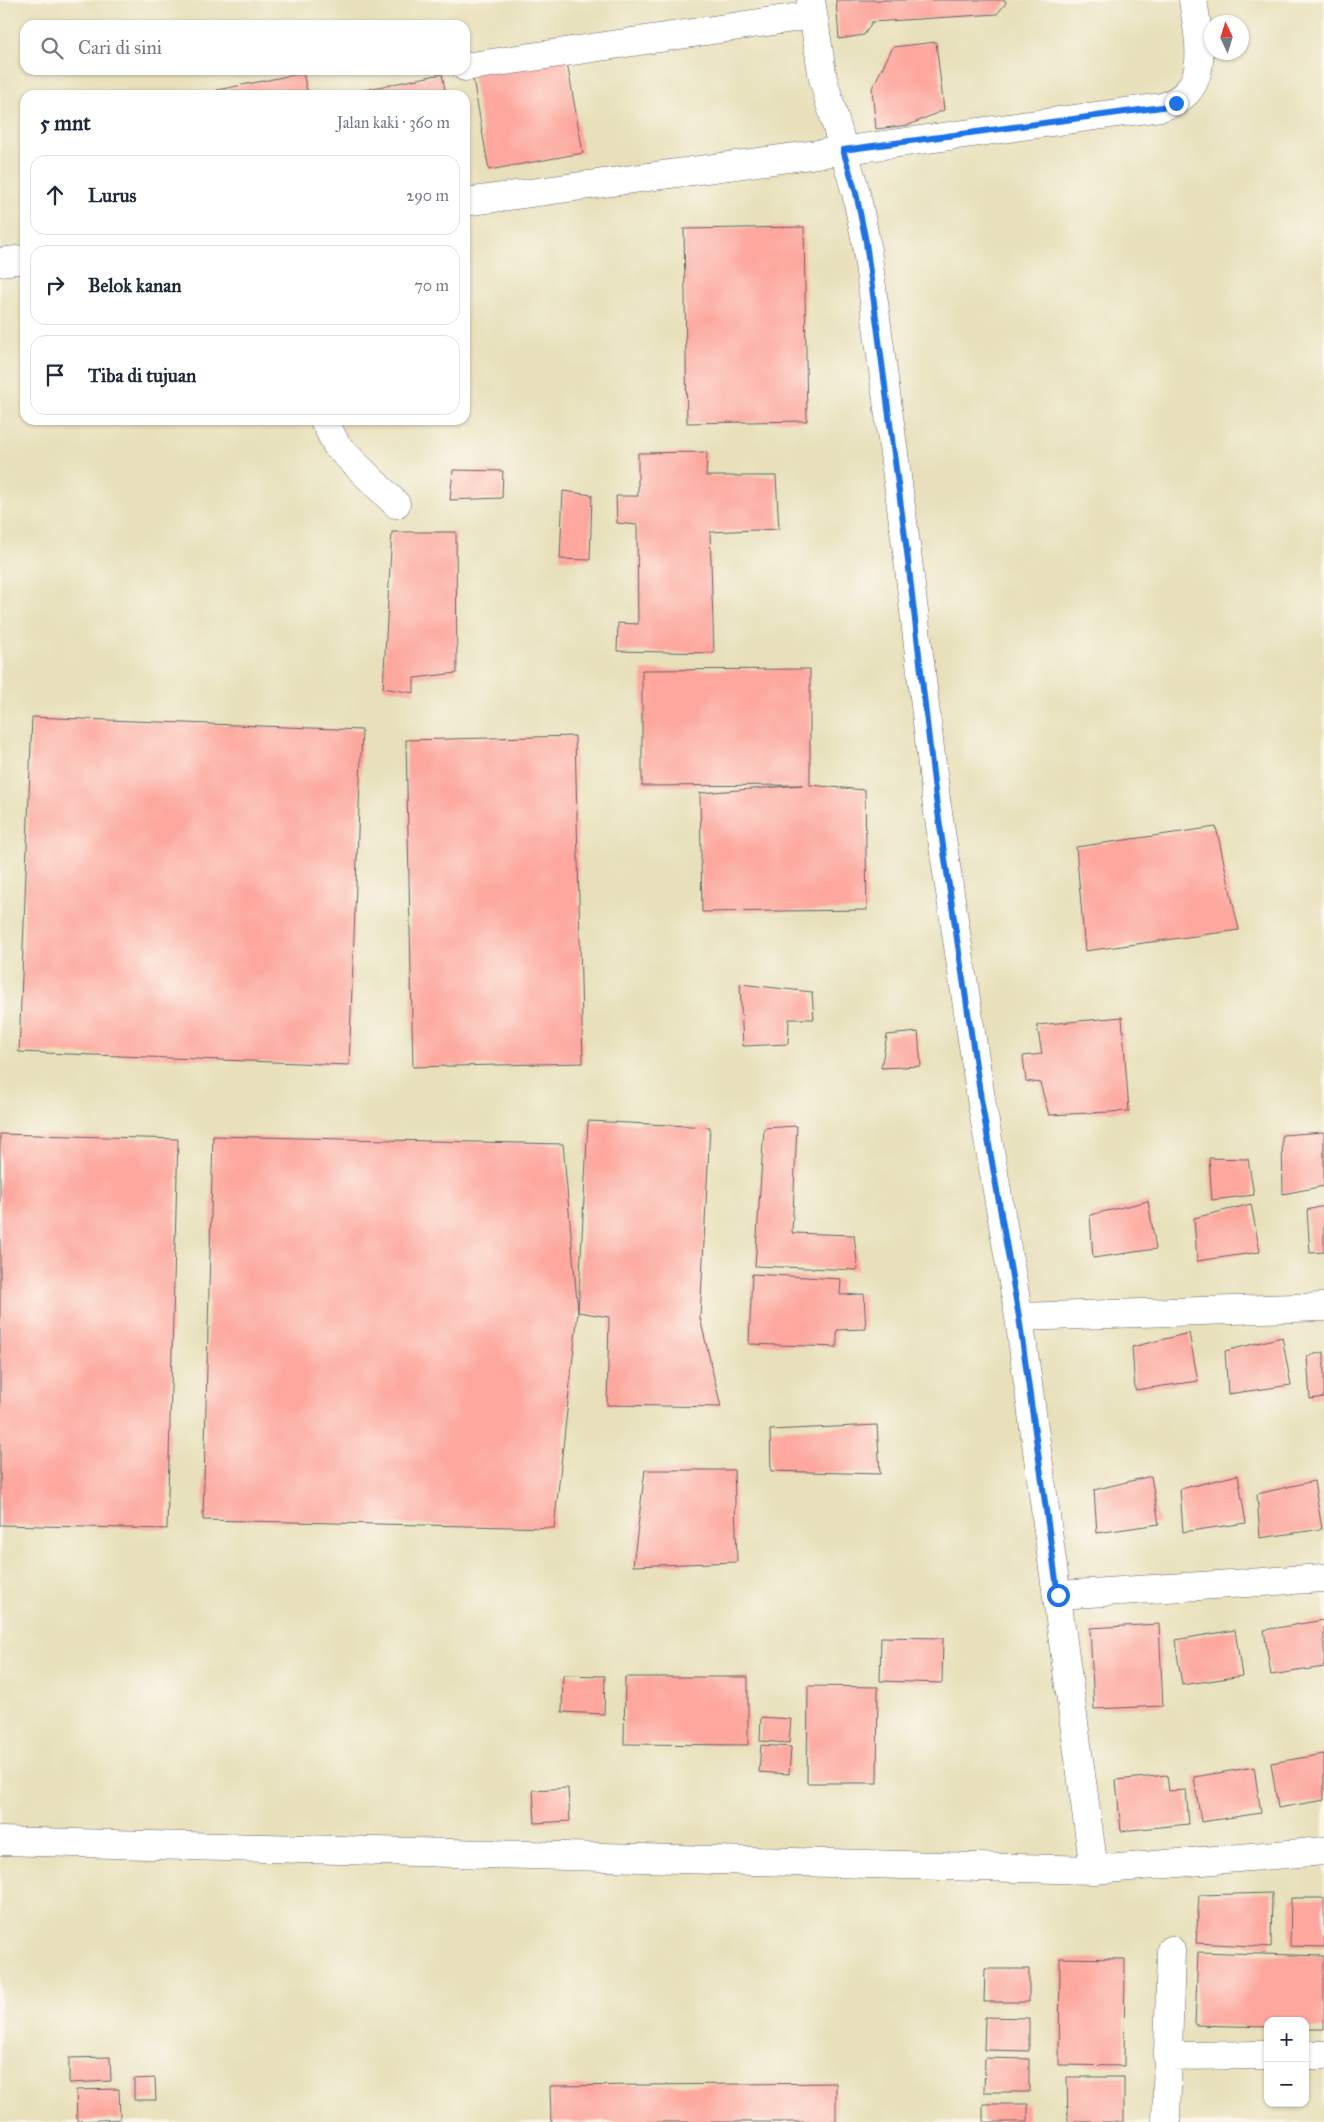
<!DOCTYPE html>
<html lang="id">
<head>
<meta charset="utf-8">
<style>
  :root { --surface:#fff; --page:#f6f6f7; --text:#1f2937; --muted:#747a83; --line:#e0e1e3 }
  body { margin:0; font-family:"IM FELL Great Primer",serif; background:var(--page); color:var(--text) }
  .controls { position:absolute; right:15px; bottom:15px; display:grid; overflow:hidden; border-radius:10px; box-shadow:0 1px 4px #0004 }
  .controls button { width:45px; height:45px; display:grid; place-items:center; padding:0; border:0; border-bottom:1px solid var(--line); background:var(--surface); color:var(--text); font:25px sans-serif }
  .compass { position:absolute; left:1204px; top:15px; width:45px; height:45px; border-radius:50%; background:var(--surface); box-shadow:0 1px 4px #0004; rotate:356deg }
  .stop { position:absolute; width:15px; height:15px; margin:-11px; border:4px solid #1a73e8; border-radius:50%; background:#fff }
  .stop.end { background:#1a73e8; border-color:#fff; box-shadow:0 1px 5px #0008 }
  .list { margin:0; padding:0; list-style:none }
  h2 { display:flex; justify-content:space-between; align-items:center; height:65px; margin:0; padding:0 20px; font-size:21px }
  h2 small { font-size:16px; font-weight:400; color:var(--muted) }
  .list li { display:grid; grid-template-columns:32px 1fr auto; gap:15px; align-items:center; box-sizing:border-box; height:80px; margin:0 10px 10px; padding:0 10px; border:1px solid var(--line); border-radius:15px }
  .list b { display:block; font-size:19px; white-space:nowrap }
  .list em { font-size:16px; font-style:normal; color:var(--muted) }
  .icon { flex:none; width:28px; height:28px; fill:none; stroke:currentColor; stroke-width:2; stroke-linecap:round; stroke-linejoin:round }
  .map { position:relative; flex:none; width:1324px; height:2122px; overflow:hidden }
  .search { position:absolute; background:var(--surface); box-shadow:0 1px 4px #0004; left:20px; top:20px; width:450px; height:55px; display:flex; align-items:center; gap:12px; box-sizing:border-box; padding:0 18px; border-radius:15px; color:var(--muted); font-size:19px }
  .panel { position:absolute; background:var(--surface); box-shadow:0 1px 4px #0004; left:20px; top:90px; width:450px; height:335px; border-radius:15px }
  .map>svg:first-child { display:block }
  .building { fill:#fda79e }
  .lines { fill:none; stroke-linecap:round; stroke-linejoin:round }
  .minor-casing { stroke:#676467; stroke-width:29 }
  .minor { stroke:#fff; stroke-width:28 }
  .route { stroke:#1a73e8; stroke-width:6 }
</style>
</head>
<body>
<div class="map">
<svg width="1324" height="2122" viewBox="0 0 1324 2122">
  <rect width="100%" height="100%" fill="#fbf7ec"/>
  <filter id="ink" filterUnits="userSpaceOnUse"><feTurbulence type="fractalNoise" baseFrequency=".02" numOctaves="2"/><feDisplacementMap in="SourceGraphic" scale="10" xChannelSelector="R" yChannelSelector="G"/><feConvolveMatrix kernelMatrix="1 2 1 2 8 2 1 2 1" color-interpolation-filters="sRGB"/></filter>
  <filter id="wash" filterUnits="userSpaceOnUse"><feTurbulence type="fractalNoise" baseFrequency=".0096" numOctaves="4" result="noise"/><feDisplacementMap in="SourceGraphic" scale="20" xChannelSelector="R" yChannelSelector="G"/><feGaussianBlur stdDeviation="1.12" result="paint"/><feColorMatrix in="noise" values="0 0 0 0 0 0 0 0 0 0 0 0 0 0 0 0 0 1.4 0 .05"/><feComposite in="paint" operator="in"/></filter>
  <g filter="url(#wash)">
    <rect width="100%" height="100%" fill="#e7e0ba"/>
    <g id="blocks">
      <!-- building -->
      <path class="building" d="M836 0H1005L1006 3 997 14 872 22 864 35 839 39Z
        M936 42 944 110 909 125 876 129 872 88 893 47Z
        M566 57 583 153 489 170 472 73Z
        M303 73 308 95H218L217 90Z
        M442 74 446 95H349V93Z
        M804 227 807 421 687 423 684 229Z
        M707 452 706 476H776L779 529 710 532 714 653 617 651 618 623 638 624 637 525 617 523 616 496H638V453Z
        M453 470 503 471 502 498 450 500Z
        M563 491 592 495 590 560 560 559Z
        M392 532H456L457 673 414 678V693L383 688Z
        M810 669V785L865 790 867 910 702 912 700 793 803 785 642 786V670Z
        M32 717 362 730 349 1065 19 1052Z
        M575 736 583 1063 413 1067 406 740Z
        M1216 827 1239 930 1085 951 1076 847Z
        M740 984 812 992 814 1019H789L788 1044 743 1046Z
        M1122 1017 1129 1111 1049 1115 1040 1083 1026 1081 1023 1056 1042 1054 1037 1025Z
        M918 1032 921 1066 881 1068 887 1035Z
        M588 1121 710 1127 700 1318 721 1407 607 1405 609 1317 578 1312Z
        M797 1126 792 1233 854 1235 858 1270 755 1266 764 1128Z
        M1324 1132V1186L1283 1194 1282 1135Z
        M0 1134 178 1139 167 1529 0 1525Z
        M213 1136 563 1144 578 1312 554 1528 203 1520Z
        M1209 1158 1248 1159 1254 1195 1212 1200Z
        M1148 1201 1156 1249 1093 1258 1090 1215Z
        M1251 1204 1260 1252 1197 1261 1194 1218Z
        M1324 1206V1252L1310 1253 1307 1210Z
        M752 1274 841 1279 840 1295 864 1294 866 1329 837 1330V1347L749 1344Z
        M1189 1333 1198 1381 1135 1390 1132 1347Z
        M1282 1337 1291 1385 1228 1394 1225 1351Z
        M1324 1352V1397L1310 1399 1307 1356Z
        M877 1425 880 1474 771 1471 770 1430Z
        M645 1470H734L737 1562 633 1566Z
        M1238 1475 1246 1523 1183 1532 1180 1489Z
        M1151 1476 1159 1524 1097 1533 1094 1490Z
        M1314 1481 1322 1529 1260 1538 1257 1494Z
        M1324 1620V1667L1271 1675 1264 1630Z
        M1159 1624 1163 1706 1094 1709 1090 1628Z
        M1235 1630 1242 1676 1182 1685 1175 1640Z
        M881 1637 943 1638 942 1683 880 1681Z
        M563 1675 605 1676 604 1714 562 1712Z
        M625 1677H748V1745L624 1744Z
        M808 1686 878 1687 877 1783H807Z
        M761 1717 791 1719 789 1743 760 1741Z
        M761 1745 791 1747 789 1774 759 1772Z
        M1324 1754V1800L1278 1808 1271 1763Z
        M1254 1767 1261 1813 1201 1822 1194 1777Z
        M1167 1775 1169 1791 1186 1790 1189 1824 1121 1831 1116 1780Z
        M568 1788 570 1821 535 1823 533 1790Z
        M1272 1893 1271 1947 1196 1943 1199 1895Z
        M1291 1898H1324V1947L1290 1946Z
        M1198 1952 1324 1956V2029H1305V2021H1268V2027L1195 2025Z
        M1060 1958 1125 1959 1124 2066 1059 2065Z
        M985 1969H1029V2002H984Z
        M985 2017 1029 2018V2051L984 2050Z
        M110 2057 111 2081 69 2083V2058Z
        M985 2058 1029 2059V2092H984Z
        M1067 2077H1124V2122H1068Z
        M155 2078 156 2100H134V2079Z
        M836 2083V2122H551L550 2086Z
        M119 2089 120 2119 77 2121 76 2090Z
        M983 2104H1028V2122H983Z"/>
    </g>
  </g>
  <g filter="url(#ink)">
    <use href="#blocks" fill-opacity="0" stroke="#676467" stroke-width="1"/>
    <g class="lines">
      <defs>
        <path id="minor" d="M811 0 823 79 856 193 866 242 907 552 936 799 981 1099 1019 1317 1094 1870
          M465 67 813 15
          M465 202 1162 107C1213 91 1199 42 1193 0
          M0 262 25 259
          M324 420 337 446 396 504
          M1019 1317 1324 1307
          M1058 1595 1324 1578
          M0 1841 1094 1870 1324 1851
          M1305 2055H1324
          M1167 2056 1268 2055
          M1166 2122 1171 1950"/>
      </defs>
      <!-- minor casing -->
      <use href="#minor" class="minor-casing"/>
      <!-- minor -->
      <use href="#minor" class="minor"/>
    </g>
  </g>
  <g class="lines" filter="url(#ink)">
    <!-- route -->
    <path class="route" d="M1058 1595 1019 1317 981 1099 936 799 907 552 866 242 856 193 843 150 1162 107 1176 103"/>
  </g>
</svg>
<div class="controls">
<button>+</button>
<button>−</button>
</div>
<svg class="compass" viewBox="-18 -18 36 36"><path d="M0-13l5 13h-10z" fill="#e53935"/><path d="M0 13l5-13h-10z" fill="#747a83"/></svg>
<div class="stop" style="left:1058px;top:1595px"></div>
<div class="stop end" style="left:1176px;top:103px"></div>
<div class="search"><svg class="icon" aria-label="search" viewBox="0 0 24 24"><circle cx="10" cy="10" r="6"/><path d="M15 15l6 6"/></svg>Cari di sini</div>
<section class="panel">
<h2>5 mnt<small>Jalan kaki · 360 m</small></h2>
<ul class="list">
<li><svg class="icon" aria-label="ahead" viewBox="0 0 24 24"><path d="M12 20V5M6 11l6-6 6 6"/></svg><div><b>Lurus</b></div><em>290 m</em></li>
<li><svg class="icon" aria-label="right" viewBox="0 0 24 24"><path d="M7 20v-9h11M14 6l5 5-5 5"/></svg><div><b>Belok kanan</b></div><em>70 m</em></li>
<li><svg class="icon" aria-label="arrive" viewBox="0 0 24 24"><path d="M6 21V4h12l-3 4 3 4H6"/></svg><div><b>Tiba di tujuan</b></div></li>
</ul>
</section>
</div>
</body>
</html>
